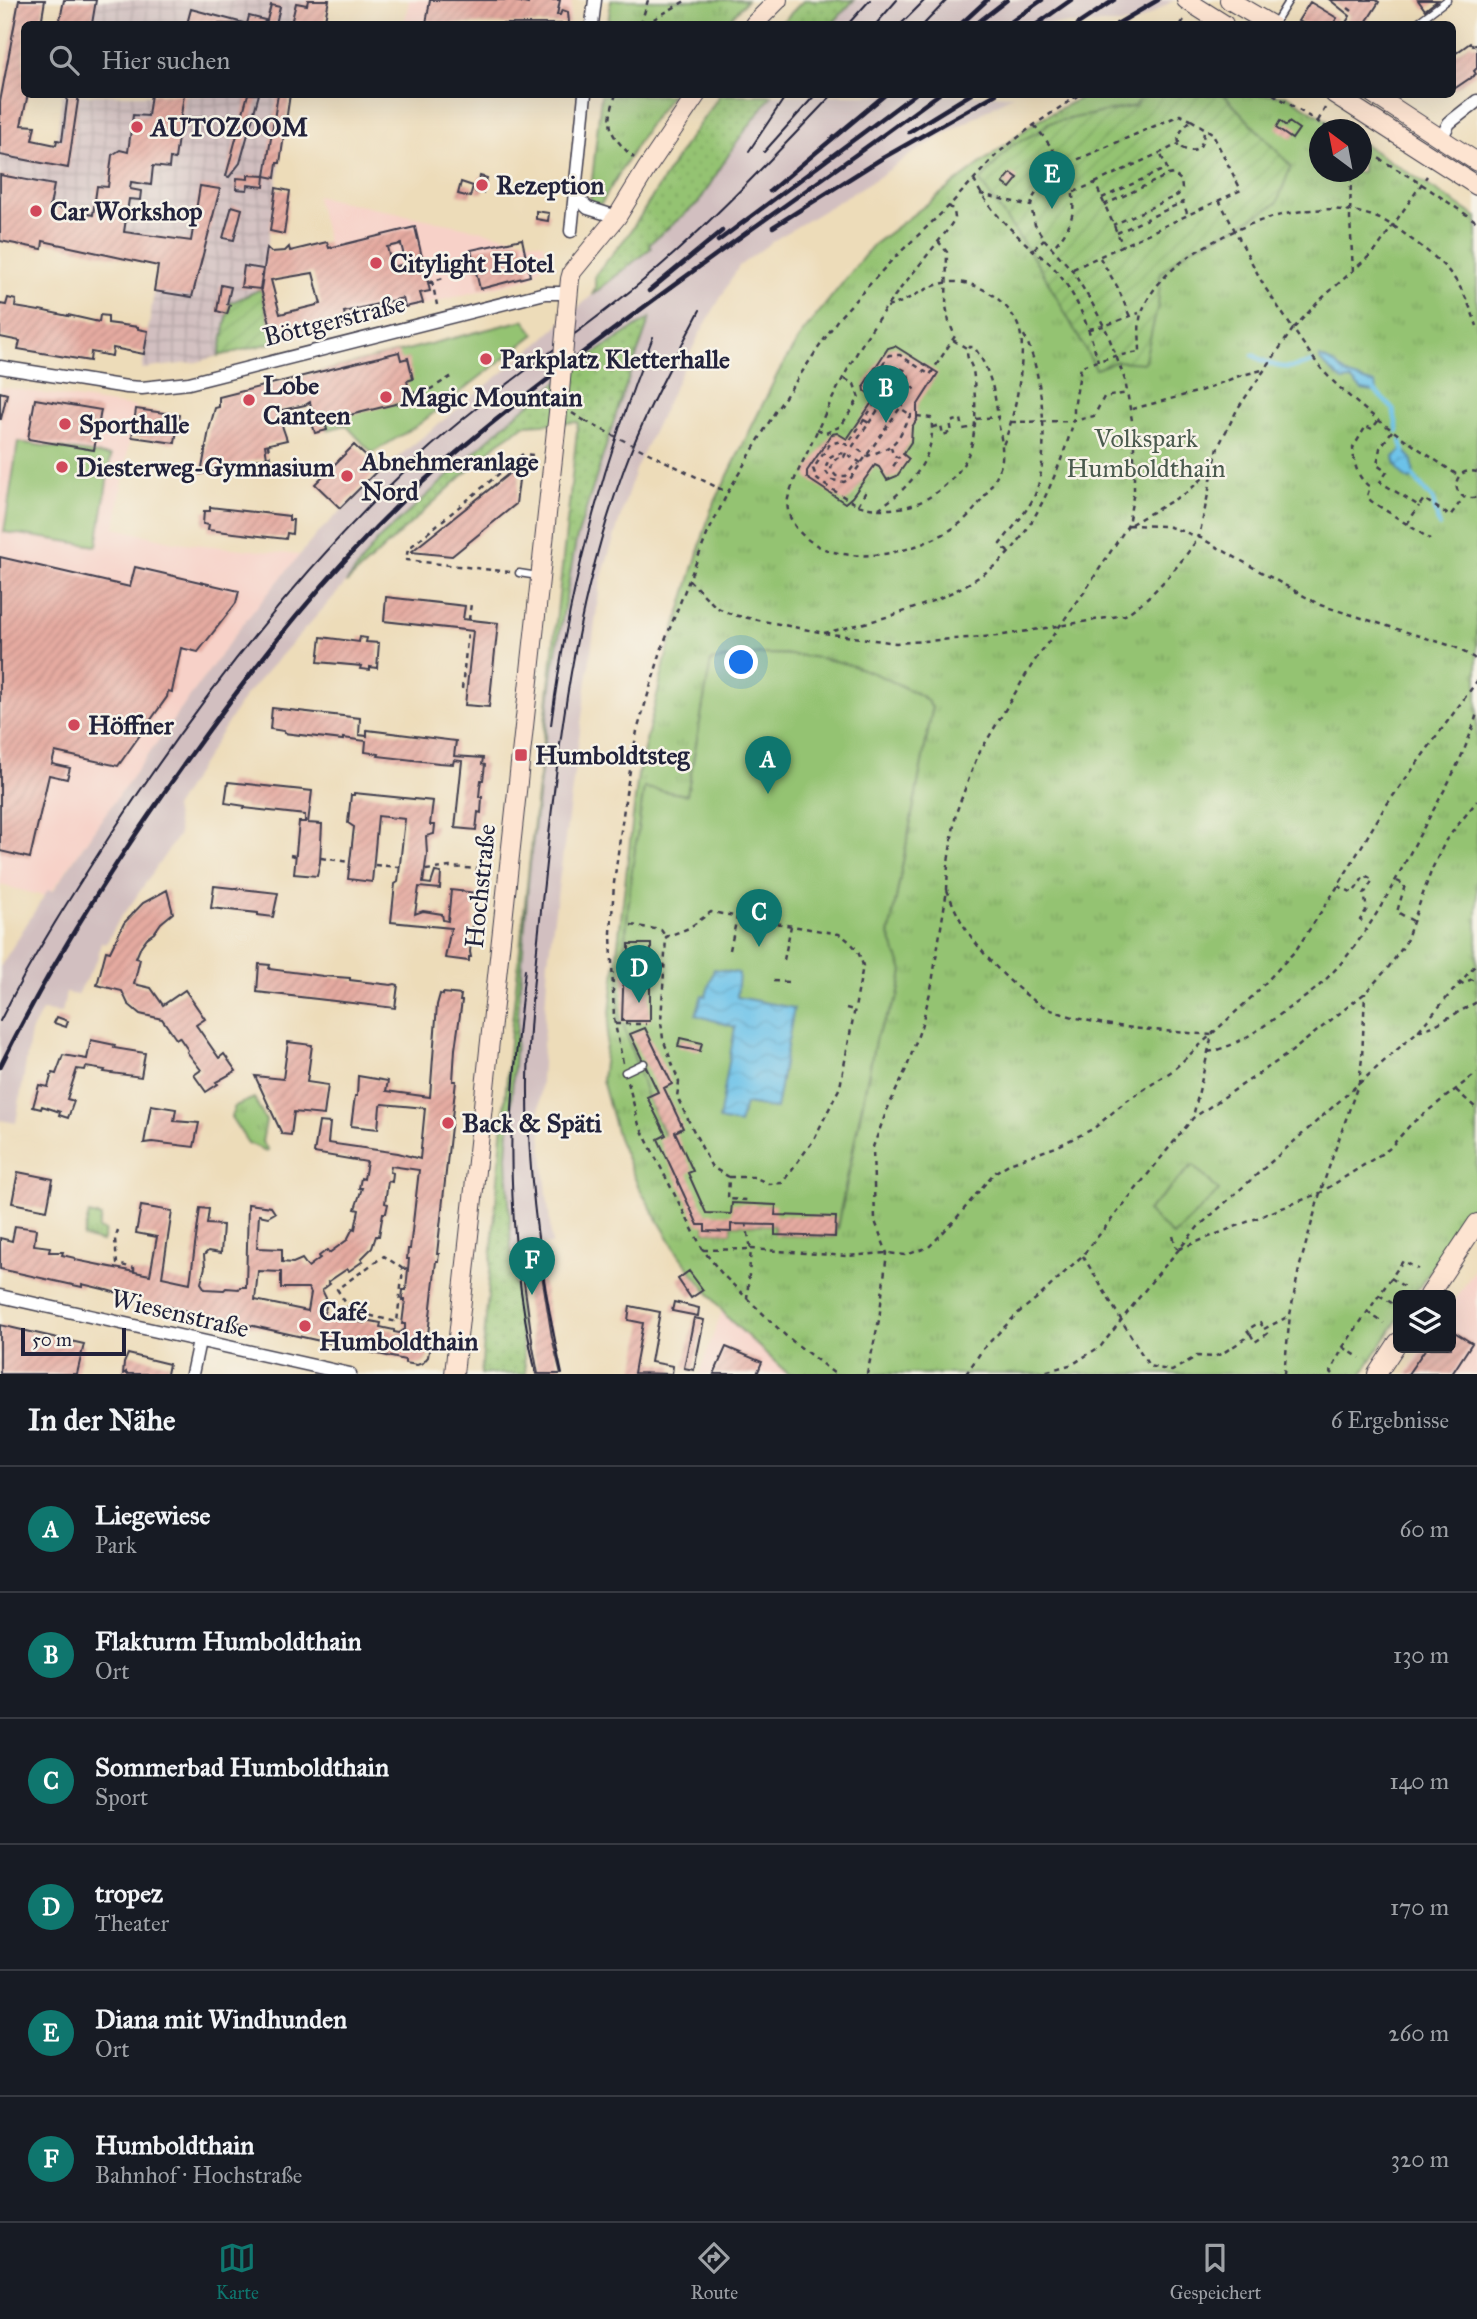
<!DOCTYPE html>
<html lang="de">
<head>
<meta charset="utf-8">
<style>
  :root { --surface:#171b24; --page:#242831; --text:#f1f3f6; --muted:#9ea1a6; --line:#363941; --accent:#0f766e }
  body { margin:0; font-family:"IM FELL Great Primer",serif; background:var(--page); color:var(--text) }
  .controls { position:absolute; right:21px; bottom:21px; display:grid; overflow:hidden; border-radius:10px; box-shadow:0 7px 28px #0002 }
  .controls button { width:63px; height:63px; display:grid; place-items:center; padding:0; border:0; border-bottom:2px solid var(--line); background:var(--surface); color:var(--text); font:35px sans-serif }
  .compass { position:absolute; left:1309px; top:119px; width:63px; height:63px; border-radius:50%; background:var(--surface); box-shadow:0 7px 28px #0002; rotate:328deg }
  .scale { position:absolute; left:21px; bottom:18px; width:105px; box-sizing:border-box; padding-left:7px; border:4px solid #22223b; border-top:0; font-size:19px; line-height:24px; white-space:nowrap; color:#22223b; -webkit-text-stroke:5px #f7f3e8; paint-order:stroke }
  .you { position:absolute; left:742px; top:663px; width:24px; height:24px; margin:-18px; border:5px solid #fff; border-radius:50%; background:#1a73e8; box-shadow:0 0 0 10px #1a73e833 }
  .badge { display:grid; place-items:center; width:46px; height:46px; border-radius:50%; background:var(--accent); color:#fff; font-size:23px; font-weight:700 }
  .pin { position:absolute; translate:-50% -58px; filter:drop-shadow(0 2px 4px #0008) }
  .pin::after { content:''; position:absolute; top:37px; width:24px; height:21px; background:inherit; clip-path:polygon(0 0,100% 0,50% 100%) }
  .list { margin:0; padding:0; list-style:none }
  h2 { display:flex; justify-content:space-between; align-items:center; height:91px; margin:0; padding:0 28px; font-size:30px }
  h2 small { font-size:23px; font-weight:400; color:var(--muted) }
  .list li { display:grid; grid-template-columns:46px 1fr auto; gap:21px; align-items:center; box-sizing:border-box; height:126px; padding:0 28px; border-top:2px solid var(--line) }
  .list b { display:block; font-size:26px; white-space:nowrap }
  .list p { margin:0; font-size:23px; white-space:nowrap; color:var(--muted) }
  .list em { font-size:23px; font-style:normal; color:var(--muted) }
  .icon { flex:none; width:38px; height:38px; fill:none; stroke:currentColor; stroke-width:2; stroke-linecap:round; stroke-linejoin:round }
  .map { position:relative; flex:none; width:1477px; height:1374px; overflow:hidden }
  .search { position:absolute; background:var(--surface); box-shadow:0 7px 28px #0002; left:21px; right:21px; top:21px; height:77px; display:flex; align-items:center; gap:18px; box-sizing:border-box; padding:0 24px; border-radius:10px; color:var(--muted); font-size:26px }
  .sheet { height:847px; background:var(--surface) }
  nav { display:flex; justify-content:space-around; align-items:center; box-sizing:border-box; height:98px; border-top:2px solid var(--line); background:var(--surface); font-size:19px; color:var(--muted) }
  nav a { display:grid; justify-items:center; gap:4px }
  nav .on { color:var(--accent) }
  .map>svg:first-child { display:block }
  .built { fill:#f7d1c8 }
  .industrial { fill:url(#industrial-grid) }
  .railway { fill:#d2bfc0 }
  .grass { fill:url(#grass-dots); stroke:#5b7256; stroke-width:2 }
  .park { fill:url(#park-tufts); stroke:#5b7256; stroke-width:2; fill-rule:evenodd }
  .garden { fill:url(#garden-furrows); stroke:#5b7256; stroke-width:2 }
  .pitch { fill:#94c372; stroke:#5b7256; stroke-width:2 }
  .water { fill:url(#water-waves); stroke:#477292; stroke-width:2 }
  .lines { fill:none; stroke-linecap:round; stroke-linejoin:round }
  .stream { stroke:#6cc2e9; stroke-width:4.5 }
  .building { fill:url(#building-hatch); fill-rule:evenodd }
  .lane-casing { stroke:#403e4e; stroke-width:9 }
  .street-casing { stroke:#403e4e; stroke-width:15 }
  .secondary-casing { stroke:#403e4e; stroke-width:20 }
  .path { stroke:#403e4e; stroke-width:2.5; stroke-dasharray:5 5; stroke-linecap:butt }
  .lane { stroke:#fff; stroke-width:6 }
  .street { stroke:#fff; stroke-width:12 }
  .secondary { stroke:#fde4d1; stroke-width:18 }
  .tram { stroke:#22223b; stroke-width:2 }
  .rail { stroke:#22223b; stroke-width:4.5 }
  .secondary-bridge-casing { stroke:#403e4e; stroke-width:20; stroke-linecap:butt }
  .path-bridge { stroke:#403e4e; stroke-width:2.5; stroke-dasharray:5 5; stroke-linecap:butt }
  .secondary-bridge { stroke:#fde4d1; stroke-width:18 }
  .poi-dot { fill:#d1495b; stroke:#f7f3e8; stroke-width:2.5 }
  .labels { text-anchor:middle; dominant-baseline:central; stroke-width:5; stroke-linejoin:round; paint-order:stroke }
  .poi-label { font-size:26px; font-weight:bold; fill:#22223b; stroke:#f7f3e8; text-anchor:start }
  .street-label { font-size:26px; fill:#22223b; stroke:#f7f3e8 }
  .park-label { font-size:26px; fill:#4a5a4e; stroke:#f7f3e8 }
</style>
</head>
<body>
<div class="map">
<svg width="1477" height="1374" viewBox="0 0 1477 1374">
  <defs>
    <pattern id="industrial-grid" width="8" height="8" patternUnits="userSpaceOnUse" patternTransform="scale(1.75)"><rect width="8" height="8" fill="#d2bfc0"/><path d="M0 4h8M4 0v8" fill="none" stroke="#b4a4a6"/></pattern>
    <pattern id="grass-dots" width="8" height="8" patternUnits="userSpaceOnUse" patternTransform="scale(1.75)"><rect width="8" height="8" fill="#94c372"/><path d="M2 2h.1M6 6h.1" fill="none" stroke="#7fa764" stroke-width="1.8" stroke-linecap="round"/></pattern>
    <pattern id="park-tufts" width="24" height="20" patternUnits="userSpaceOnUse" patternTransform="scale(1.75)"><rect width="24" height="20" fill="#94c372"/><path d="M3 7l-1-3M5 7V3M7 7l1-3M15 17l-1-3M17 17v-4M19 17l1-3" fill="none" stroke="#7fa764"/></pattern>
    <pattern id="garden-furrows" width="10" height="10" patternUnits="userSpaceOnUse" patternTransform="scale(1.75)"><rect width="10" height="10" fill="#94c372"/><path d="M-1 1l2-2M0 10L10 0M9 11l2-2" fill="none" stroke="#7fa764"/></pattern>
    <pattern id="water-waves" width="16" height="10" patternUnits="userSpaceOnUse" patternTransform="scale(1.75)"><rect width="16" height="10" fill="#6cc2e9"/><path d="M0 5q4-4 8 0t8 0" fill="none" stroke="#5da6c9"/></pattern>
    <pattern id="building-hatch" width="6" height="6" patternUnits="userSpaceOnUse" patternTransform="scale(1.75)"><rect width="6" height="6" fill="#e5aaa0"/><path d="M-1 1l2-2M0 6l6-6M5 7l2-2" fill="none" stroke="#c4928b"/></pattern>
  </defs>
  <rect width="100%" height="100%" fill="#f7f3e8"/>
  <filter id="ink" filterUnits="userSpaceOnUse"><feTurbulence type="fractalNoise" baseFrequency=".0143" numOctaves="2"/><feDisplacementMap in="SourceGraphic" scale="14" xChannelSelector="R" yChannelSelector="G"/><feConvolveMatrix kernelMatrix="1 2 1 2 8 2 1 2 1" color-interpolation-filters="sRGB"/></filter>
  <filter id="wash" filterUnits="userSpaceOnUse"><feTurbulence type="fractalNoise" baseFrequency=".00686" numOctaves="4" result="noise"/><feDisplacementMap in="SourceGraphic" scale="28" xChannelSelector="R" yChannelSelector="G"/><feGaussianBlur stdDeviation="1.57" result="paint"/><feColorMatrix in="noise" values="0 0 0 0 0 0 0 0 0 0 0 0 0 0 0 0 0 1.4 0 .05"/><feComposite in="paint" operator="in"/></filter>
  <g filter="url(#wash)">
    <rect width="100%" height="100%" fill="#eddcb9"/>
    <!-- built -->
    <path class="built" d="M409 0H572L569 24H404Z
      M316 196 545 244 543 265 531 278 347 324Z
      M0 387 135 407 115 528 175 542 300 555 242 625 103 817 52 891 48 890 44 896 0 885Z
      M1477 1266V1374H1406L1423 1348H1451V1306Z
      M722 1311 781 1369 788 1374H699Z"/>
    <!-- industrial -->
    <path class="industrial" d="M75 0H308L303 24H71Z
      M62 95H290L261 289 230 303 219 356 197 362 142 369 158 266 44 241 42 249 0 241V134L56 144Z"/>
    <!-- railway -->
    <path class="railway" d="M854 0H1174L1135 24H832Z
      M772 95H1013L913 153 879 177 773 241 739 266 699 335 635 470 601 580 548 961 539 1115 552 1244 511 1248 507 1156 529 872 553 670 576 541 618 408 649 319 592 355 513 417 377 541 346 583 244 697 174 808 179 834 130 906 120 918 106 944 101 943 97 960 77 995 66 993 62 1013 42 1011 31 1032 16 1123 0 1120V967L44 896 48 890 53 891 103 817 242 625 317 534 388 465 540 342 592 295 651 248 649 245 699 202 736 143Z"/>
    <!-- grass -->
    <path class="grass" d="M804 0H854L832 24H780Z
      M720 95H772L736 143 699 202 649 244 651 248 592 295 595 288V275L629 234 684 146Z
      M650 318 618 408 576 541 553 670 529 872 507 1156 511 1248 526 1374H481L511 1031 578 422 525 425 498 443 346 583 377 541 513 417 592 355Z"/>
    <!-- park -->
    <path class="park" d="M611 0H747L726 24H608Z
      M1088 94 1286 95 1340 129 1320 130V172H1362V143L1477 217V1199L1414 1295H1398V1319L1362 1374H788L728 1318 679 1255 639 1188 618 1138 602 1080 638 774 667 654 711 510 778 373 801 335 873 245 1038 120ZM763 654C819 654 860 663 909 690 918 695 929 698 932 710L889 935 903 971 898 997 876 1036 838 1228 775 1234V1225L731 1224V1231L705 1225 647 1097 623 1023 621 960H623L631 878 644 788 687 795 711 661Z
      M601 95H671L646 129 601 204 592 203 590 200Z
      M254 1098 266 1121 262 1142 268 1150 266 1151 248 1143 231 1117 235 1106Z
      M89 1214 101 1217 98 1229 105 1231 102 1242 83 1237Z"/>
    <!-- garden -->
    <path class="garden" d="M1143 94 1224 95 1291 166 1277 203 1237 227 1191 248 1161 272 1158 305 1144 363 1117 361 1096 369 1041 269 980 181 1011 146 1040 131 1048 123 1135 106Z
      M261 289 275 342 219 356 230 303Z"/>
    <!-- pitch -->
    <path class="pitch" d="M524 320 535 334 418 425 372 453 346 425 327 430 313 374Z
      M18 442 111 456 97 546 4 532Z
      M763 654C820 654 858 663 909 690 918 695 929 698 932 710L889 935 903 971 898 997 876 1036 835 1237 775 1235 774 1225 732 1224 731 1232 705 1231V1225L647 1097 623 1023H619L620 960 624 959 631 878 644 788 687 795 711 661Z
      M1193 1165 1219 1191 1173 1236 1147 1211Z"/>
    <!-- water -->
    <path class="water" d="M1320 357 1335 364 1349 376 1375 384 1378 393 1362 390 1351 380 1343 381 1320 361Z
      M1403 449 1412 459 1414 478 1410 480C1402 478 1395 465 1394 457Z
      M714 969 739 973 737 997 794 1008 776 1109 745 1104 739 1124 719 1120 735 1027 696 1015 702 995 706 996Z"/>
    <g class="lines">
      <!-- stream -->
      <path class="stream" d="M1253 355C1273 368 1289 371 1312 362
        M1375 391 1393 409 1398 431
        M1401 441 1404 452
        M1410 473 1433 500 1439 526"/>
    </g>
    <g id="blocks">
      <!-- building -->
      <path class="building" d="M19 0H45L41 24H24V94H28L21 125 35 126 32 140 56 145 57 140 62 141 68 94H79L68 168 0 155V102Z
        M64 0H96L92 24H59Z
        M308 0H329L324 24H291L296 3 307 5Z
        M430 0H511L528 4 529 0H560L557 15H560L562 10 568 12 569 24H426Z
        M1330 0H1376L1379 2 1365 24H1345L1350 16Z
        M1418 0H1438L1425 10Z
        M1310 2 1337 18 1333 24H1304L1298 21Z
        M271 5 280 7 276 24H266Z
        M191 9 247 24H187Z
        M249 16 265 20 264 24H247Z
        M1470 43 1473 46 1477 44V68L1474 71 1476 74 1454 89 1452 87V61L1455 60 1452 56Z
        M151 94H184L175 159 170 158 169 168 153 166 151 185 131 182 130 189 141 191 140 200 129 199 124 232 191 241 200 186 220 189 192 297 154 291 158 266 43 241 42 249 0 241V175L54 185 50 206 93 215 97 186 108 187 112 155 120 150 128 152 133 115 148 116Z
        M248 94H259L240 163 229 177 226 176Z
        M278 94H290L280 163H277L275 178 265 176Z
        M1280 121 1286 126 1289 122 1299 129 1292 139 1276 128Z
        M1011 173 1018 178 1010 188 1003 183Z
        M248 175 265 176 264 187 248 185 247 190 236 189 237 178 248 179Z
        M480 176 487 178 483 193 476 192Z
        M461 182 473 186 470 197 458 194Z
        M276 188 290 191 284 234 270 231Z
        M232 206 242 209 234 240 223 238Z
        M536 211 549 213 548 221 536 219Z
        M415 227 430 291 420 293 423 303 405 307 403 298 344 312 347 324 275 342 261 289 267 248 271 252 285 251 289 247 290 251 327 242 329 248ZM401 244 406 264 392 267 387 247ZM313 273 321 304 280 314 271 280Z
        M522 239 530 276 480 289 471 250Z
        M244 266 263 269 260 289 241 287Z
        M221 285 231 287 227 304 230 305 227 314 217 311Z
        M8 298 16 300 15 307 39 311 40 310 68 316V315L99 322 100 315 108 316V323L138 327V329L148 331 144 354 113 348 112 356 91 352 90 361 18 349 20 341 0 337V304L6 305Z
        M895 346 938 373 917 406V419L912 427 911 442 903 454 909 459 897 476 887 480 879 467 875 465 852 497 845 503 807 478V471L832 434 837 433 847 439 875 398 865 391 864 385 888 348Z
        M399 352 401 360 408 358 413 379 407 381 412 400 325 421 327 430 315 433 311 419 313 418 310 402 305 405 277 411 287 440 265 445 267 457 201 474 209 430 215 408 219 407V397Z
        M0 392 7 394 1 419H0Z
        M35 399 101 410 94 450 28 439Z
        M136 409 179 415 175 443 132 437Z
        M354 445 379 469 340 508 315 484Z
        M521 464 516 504 452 556 411 552Z
        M210 507 289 516V520H293L292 534 287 533 286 539 208 530 209 525 203 524 204 511H210Z
        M0 557 130 587 135 567 239 591 236 603 198 652 181 648 172 692 168 691 167 697 118 766 55 752 52 764 70 768 67 779 49 775 30 858 0 851Z
        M386 597 465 606 463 619 498 623 489 707 465 705 473 631 384 621Z
        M321 637 359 642 360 637 367 638 366 642 379 643 377 668 370 667V670L360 669 361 666 318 662Z
        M272 708 360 718 359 735 367 736V730L456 741 454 756 483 758 482 764 485 765 483 780H481L480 787 479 797H482L481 813 478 812 476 830 455 828 462 761 454 760 453 764 439 763 378 756 379 754 365 752 366 741 343 738V740L284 733V731L270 729Z
        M228 782 312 791 308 823 322 824 320 862 317 876 294 874 299 822H305V815L244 808 245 806 225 803Z
        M354 793 433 801 430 825H435L434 834 426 836 427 854 423 883 431 884 435 872 441 873 440 889 419 887 415 914 423 911 442 914 443 920 448 921 451 890 476 893 470 952 471 957H469V961L445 958 451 928 391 922 395 884 398 882 405 819 378 816 372 882 348 879 354 827 348 823 351 795H354Z
        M214 886 278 893 273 917 258 915V913L211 908Z
        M167 890 173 913 161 923 154 933 147 938 141 946 136 958 140 959 134 984 151 988 163 1005 185 990 205 1019 196 1025 219 1058 224 1054 236 1071 216 1082 218 1084 206 1092 194 1075 201 1070 187 1052 188 1050 179 1037 176 1039 162 1019 140 1014 128 1004 122 991 97 985 106 951 110 952 124 923 143 903Z
        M629 944H651V953H646L645 961H640V970H635L634 986 650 987V1021H622L624 960H629Z
        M259 964 270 965 269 969 323 976 350 978V980L391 985 395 984 398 985 395 1008 257 992Z
        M443 993 461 995 460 1001H462L455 1049 453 1081H456L437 1254H439L438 1261H436L427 1344H430L428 1357 423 1363 417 1365 405 1363V1360L124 1297V1295L103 1289 82 1284V1287L0 1269V1238L12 1241 15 1226 36 1229 34 1245 50 1247 49 1252H63L62 1255 75 1258V1260L150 1275 157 1237 136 1233 141 1206 172 1211 162 1277 190 1283 200 1208 209 1209 207 1224 223 1225 221 1253 208 1251 204 1255 205 1267 201 1283 205 1289 224 1290 226 1288 239 1289 240 1287H246L248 1204 271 1207 275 1213 268 1217 259 1215 257 1248 282 1249V1262L293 1263 302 1259 308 1267 320 1258 319 1256 327 1250 329 1253 347 1240 353 1228 355 1229 359 1210 355 1209 362 1188H359L361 1178 364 1179 367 1162 314 1153 319 1122 330 1123 328 1143 398 1153 420 1159 425 1108 383 1104 380 1106 378 1129 351 1126 355 1096H357L358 1076 388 1081 386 1091 430 1097 437 1005 440 994 443 995ZM391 1166 419 1170 410 1249H408L407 1259H409L406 1290H403L402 1300H405L402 1324H405V1329L399 1333 394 1332V1330L380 1327 381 1323 365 1320 364 1323 337 1316 331 1318 323 1316 326 1307 319 1305 326 1298 322 1290 330 1284 328 1282 347 1269 349 1271 363 1261 361 1259 372 1248 376 1236H379L383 1213H386L388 1204 385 1203 388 1181 392 1182 393 1173 390 1172ZM258 1271 281 1272V1288H308L311 1293 308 1311 255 1300Z
        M57 1017 68 1021 66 1027 54 1023Z
        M645 1028 672 1084 664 1088 683 1128 675 1132 693 1171 688 1173 706 1213 731 1214 732 1203 776 1205 775 1215 836 1217 835 1237 775 1235V1225L731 1224V1232L705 1231V1225H698L658 1139 666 1135 647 1097 658 1092 630 1034Z
        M680 1038 702 1043 700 1051 678 1047Z
        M91 1040 115 1045 114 1048 145 1053 141 1077 104 1072 105 1070 86 1067 85 1070 77 1069 67 1099 74 1101 68 1118 59 1115 60 1112 42 1106 41 1109 33 1107 39 1085 48 1087 52 1073 56 1074 63 1055 87 1059Z
        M288 1042 312 1045 307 1082 328 1085 324 1115 294 1112 291 1135 282 1134 255 1076 283 1079Z
        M151 1105 176 1109 174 1121 199 1123 194 1147 152 1142 144 1143Z
        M18 1172 53 1179 47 1210 12 1203Z
        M537 1244 552 1337 561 1374H538L533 1347 519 1246Z
        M689 1271 703 1290 691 1298 678 1279Z
        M674 1302 699 1308 698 1316 672 1311Z
        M630 1306 660 1312 651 1362 673 1366 672 1374 634 1373 643 1323 628 1320Z
        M694 1318 704 1320 694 1370 684 1368Z
        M0 1325 84 1344 77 1374H0Z
        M1451 1330 1472 1343 1452 1374H1408L1426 1348H1451Z
        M726 1347 762 1362 757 1374H714Z
        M128 1354 169 1364 167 1374H126V1372L123 1374 124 1363Z"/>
    </g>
  </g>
  <g filter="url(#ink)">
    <use href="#blocks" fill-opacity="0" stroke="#403e4e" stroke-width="2"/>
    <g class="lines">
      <defs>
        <path id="lane" d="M1274 24 1289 0
          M1415 24 1447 0
          M519 573 538 576
          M625 1072 644 1063"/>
        <path id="street" d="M592 24 595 0
          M1441 139 1449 123 1477 101
          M575 196 588 208 617 217
          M571 231 585 94
          M0 367 127 387 142 388 189 383 545 293H568
          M0 1296 350 1374
          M192 1374 199 1341"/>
        <path id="secondary" d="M1186 0 1224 24
          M1229 0 1270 24
          M754 24 778 0
          M1334 94 1477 186
          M1373 94 1477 162
          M567 311 570 279 572 272 617 217 647 168 697 94
          M1429 1295 1477 1223
          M454 1374 559 403
          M1377 1374 1398 1342"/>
      </defs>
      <!-- lane casing -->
      <use href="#lane" class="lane-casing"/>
      <!-- street casing -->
      <use href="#street" class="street-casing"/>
      <!-- secondary casing -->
      <use href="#secondary" class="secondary-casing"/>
      <!-- path -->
      <path class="path" d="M1348 8 1355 13
        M641 24 648 0
        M645 24 687 0
        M1181 24 1186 17
        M616 94C605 128 609 134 634 158
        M1273 94 1331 130
        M1191 120 1204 128C1204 143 1199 157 1182 148 1173 136 1183 129 1191 120Z
        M1318 121 1325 108
        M1034 125C1064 161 1095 206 1053 247
        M1362 148 1423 185 1477 222
        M1362 165 1371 154
        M974 180C986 207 1011 230 1033 250 1040 256 1048 261 1054 268 1077 295 1089 327 1098 361
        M1095 183 1179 144
        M1074 192 1095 183 1123 246
        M980 194 1031 206
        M1102 198 1167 168 1160 153
        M1219 200 1264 286 1293 329 1319 301 1376 250 1427 176
        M1104 205 1168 175 1173 174 1181 180 1182 189 1178 195 1113 225
        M1117 233 1183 202 1187 213
        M938 241 947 252 946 306 949 322 955 336 930 375 900 355H889L873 378 875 393 880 396 847 445 841 441 830 444 813 469C814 470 816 478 817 479 819 482 854 503 858 505 881 513 912 509 931 496 970 470 977 443 975 398 974 390 975 380 973 371 971 361 964 358 969 347H974C992 372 996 398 999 427 1001 437 1003 448 1002 459 1001 470 993 483 987 492 978 506 968 518 955 527 914 555 833 573 797 529 789 518 785 507 789 495 794 479 801 465 808 451 830 401 855 351 887 306 902 286 918 267 933 248 941 238 949 229 955 218L954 211 949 206
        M1034 249 1044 239
        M1100 258 1118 288 1130 317
        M1073 269 1241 190 1212 133 1204 128
        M1353 271 1350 219 1351 176 1355 172
        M432 281 437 305
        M428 283 446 277
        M887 307C909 302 928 283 952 282 979 281 1010 302 1019 328 1028 353 1014 421 1003 445
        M1089 329 1104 326 1139 313
        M953 340 968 349
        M887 379a11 11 0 1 1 22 0a11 11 0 1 1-22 0Z
        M410 393 429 390 452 376
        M1132 409 1197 392 1239 376 1262 370
        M572 413 585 421
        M976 419 997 417
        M864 420 869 423 853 446 868 456C880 451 893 448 900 435 904 428 905 421 911 415L931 418C938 456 908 490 879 508
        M1378 421 1372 429 1366 426 1353 448C1354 465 1357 477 1370 487L1367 496 1371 501 1430 539
        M1011 422 1074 421 1094 416 1104 397 1128 393
        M869 423 886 398 900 408 914 388 908 384
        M933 427 941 425 943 435 952 432 950 422 961 419 963 429 975 427
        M817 429 826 433 841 426 859 398 854 384 843 378
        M1392 431 1380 448 1377 465 1387 472 1380 482 1419 506 1424 499 1450 516 1464 497
        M268 445 272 474
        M891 447 893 455 899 458 892 468
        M846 453 844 457 837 458 832 463 831 470 836 476H846L853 467 859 464
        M861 463C850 456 841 448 829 458L825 470 832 480 844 482 850 479 900 408 911 415
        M1477 472C1449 465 1450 505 1477 497
        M718 488 728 492
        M858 505 868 488
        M1131 524 1186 493 1212 470
        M1407 524 1419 506
        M1128 525 1167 526 1199 537 1218 447 1238 408 1293 329C1303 343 1313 359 1325 373 1364 414 1412 444 1459 476
        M1008 552 1000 544C1011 530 1023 516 1032 501 1052 466 1044 366 1022 332
        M510 572 406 560 408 549 523 454 534 455
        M689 580 716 607 733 615 824 633 896 643 997 636 1125 615C1154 596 1179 566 1199 537L1320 605 1455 647 1474 658 1477 663
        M469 620 471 603
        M824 633C884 619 948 603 997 564 1033 535 1060 468 1073 424 1074 419 1074 414 1074 409 1076 395 1079 380 1081 366L1115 356 1140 352C1140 339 1137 321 1143 309 1157 276 1188 255 1220 238 1263 215 1327 199 1375 217 1389 222 1400 230 1411 239 1450 267 1461 281 1477 326
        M462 689 468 631
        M290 855 295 856
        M321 858 350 862
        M375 865 399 867
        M426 870 450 867 480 869
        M1397 881 1405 885 1397 912 1413 921
        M1338 886 1353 893 1365 875 1373 880 1364 894 1367 909 1360 920 1366 924
        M947 890C951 900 955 910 960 919 976 949 1022 1000 1054 1011 1105 1029 1159 1030 1212 1035L1193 1117
        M631 925 661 930 666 937
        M730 950 737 917
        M784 960 791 926
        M773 981 788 982
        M1459 985 1477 977
        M846 1008 854 1010
        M615 1024H646
        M1418 1031 1433 1026 1477 1002
        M1208 1052C1235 1047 1257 1031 1278 1016 1292 1005 1309 996 1321 984 1364 944 1391 889 1418 838 1440 797 1465 758 1477 713
        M623 1063 614 1019 611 933 614 883 626 793 637 731 662 648 707 535 728 492 775 412 838 319 892 260 949 206 998 153 1034 125 1080 94
        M628 1082 639 1125 703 1250 723 1275 786 1336 835 1374
        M1456 1090 1477 1109
        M729 1177H754L769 1184 782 1183 813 1141 840 1087 863 966C859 950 853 943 839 934L711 912 689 928 666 937 661 1022 663 1039 679 1082 677 1097 709 1162 712 1167 729 1177 728 1199 747 1200V1204
        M118 1230 115 1239 117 1264 134 1268V1271
        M1173 1236 1177 1249
        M1179 1249 1320 1193 1389 1149 1412 1123 1477 1073
        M703 1250 751 1249 746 1224
        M1083 1256 1149 1366 1172 1371 1197 1356 1214 1357 1223 1353 1251 1335 1255 1342 1267 1334 1264 1329
        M1391 1278 1406 1288
        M1379 1295 1395 1305
        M747 1299 751 1249 846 1256 887 1253 906 1255 929 1247 954 1221 994 1173 1012 1162 1056 1147 1093 1129 1125 1102 1172 1071 1254 995 1296 950 1338 886 1385 807 1477 681
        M350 1310 337 1289 384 1256 403 1269
        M1367 1312 1384 1323
        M342 1316 351 1311 397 1322 403 1269 408 1268
        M1264 1329 1289 1316
        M1250 1334 1247 1330 1260 1322 1264 1329
        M1343 1347 1360 1358
        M867 1374 879 1320 887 1253 875 1221 873 1147 887 1110 907 1067 921 1027 931 989 947 890 948 862 956 813 977 757 1033 663 1085 591 1128 525 1134 491V432L1125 380 1107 332 1092 303 1072 270 1044 239 1035 225 1031 206 1033 198 1041 185 1063 166 1180 115 1191 120
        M966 1374 983 1349 1017 1314 1042 1294 1083 1255 1193 1118 1291 1052 1365 993 1388 968 1405 944 1432 869 1446 840 1477 801
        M1037 1374 1073 1364 1101 1346 1152 1281 1198 1227 1418 1031 1477 963
        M1284 1374 1290 1315 1299 1269 1320 1193 1359 1082 1362 1058 1365 993
        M1333 1374 1331 1372 1343 1347 1403 1261 1418 1269"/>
      <!-- lane -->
      <use href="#lane" class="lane"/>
      <!-- street -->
      <use href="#street" class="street"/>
      <!-- secondary -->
      <use href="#secondary" class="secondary"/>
      <!-- tram -->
      <path class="tram" d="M848 24 870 0
        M876 24 897 0
        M901 24 925 0
        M924 24 947 0
        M749 151 787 94
        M764 152 816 94
        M551 725C568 592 603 461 653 337
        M525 969C520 1017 514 1064 512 1113 509 1197 517 1292 536 1374
        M0 1021C33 955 73 893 113 831 201 697 299 570 416 460 485 395 566 344 639 284 709 226 770 160 833 94
        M562 1374C541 1278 527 1178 528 1080 529 1014 537 948 544 883 558 742 575 603 624 469 644 414 673 362 700 310"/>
      <!-- rail -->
      <path class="rail" d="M961 24 987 0
        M976 24 1007 0
        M1008 24 1042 0
        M1037 24 1071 0
        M1078 24 1114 0
        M1117 24 1158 0
        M909 132 971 94
        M770 191 886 94
        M773 227 881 159 996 94
        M718 241 915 94
        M649 291 722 231
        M0 1067C54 957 119 855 190 756 259 660 330 568 416 488 462 446 511 407 560 370 684 274 814 187 939 94"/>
      <defs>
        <path id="secondary-bridge" d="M559 403 567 311"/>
      </defs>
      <!-- secondary-bridge casing -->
      <use href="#secondary-bridge" class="secondary-bridge-casing"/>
      <!-- path-bridge -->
      <path class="path-bridge" d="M585 421 718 488"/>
      <!-- secondary-bridge -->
      <use href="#secondary-bridge" class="secondary-bridge"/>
    </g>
  </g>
  <!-- markers -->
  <g class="poi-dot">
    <circle cx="137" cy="127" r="7"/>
    <circle cx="482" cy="185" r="7"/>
    <circle cx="36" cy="211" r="7"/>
    <circle cx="376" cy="263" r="7"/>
    <circle cx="486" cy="359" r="7"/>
    <circle cx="386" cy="397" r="7"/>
    <circle cx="249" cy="400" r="7"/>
    <circle cx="65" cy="424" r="7"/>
    <circle cx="62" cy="467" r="7"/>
    <circle cx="347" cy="476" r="7"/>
    <circle cx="74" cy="725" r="7"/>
    <rect x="514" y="748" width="14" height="14" rx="3.5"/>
    <circle cx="448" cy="1123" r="7"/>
    <circle cx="305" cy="1326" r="7"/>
  </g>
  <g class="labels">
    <!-- poi labels -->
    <g class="poi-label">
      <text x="151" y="127">AUTOZOOM</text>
      <text x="496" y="185">Rezeption</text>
      <text x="50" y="211">Car Workshop</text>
      <text x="390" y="263">Citylight Hotel</text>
      <text x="500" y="359">Parkplatz Kletterhalle</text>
      <text x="263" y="385">Lobe<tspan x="263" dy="30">Canteen</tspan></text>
      <text x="400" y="397">Magic Mountain</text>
      <text x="79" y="424">Sporthalle</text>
      <text x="361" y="461">Abnehmeranlage<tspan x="361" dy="30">Nord</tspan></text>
      <text x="76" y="467">Diesterweg-Gymnasium</text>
      <text x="88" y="725">Höffner</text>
      <text x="535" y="755">Humboldtsteg</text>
      <text x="462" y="1123">Back &amp; Späti</text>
      <text x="319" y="1311">Café<tspan x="319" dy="30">Humboldthain</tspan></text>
    </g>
    <!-- street labels -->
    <g class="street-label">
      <text transform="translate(334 320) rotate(-14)">Böttgerstraße</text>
      <text transform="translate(480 886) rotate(-84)">Hochstraße</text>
      <text transform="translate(180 1313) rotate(13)">Wiesenstraße</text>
    </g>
    <!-- park labels -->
    <g class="park-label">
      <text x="1146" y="438">Volkspark<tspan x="1146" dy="30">Humboldthain</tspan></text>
    </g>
  </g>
</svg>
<div class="controls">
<button><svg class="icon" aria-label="layers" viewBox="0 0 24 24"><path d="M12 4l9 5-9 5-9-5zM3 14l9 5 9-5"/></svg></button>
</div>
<svg class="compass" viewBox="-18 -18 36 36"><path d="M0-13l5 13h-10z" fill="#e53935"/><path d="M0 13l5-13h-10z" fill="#9ea1a6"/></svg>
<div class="scale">50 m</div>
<div class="you"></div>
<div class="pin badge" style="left:768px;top:794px">A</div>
<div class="pin badge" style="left:886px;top:423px">B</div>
<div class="pin badge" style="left:759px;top:947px">C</div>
<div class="pin badge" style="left:639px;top:1003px">D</div>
<div class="pin badge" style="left:1052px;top:209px">E</div>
<div class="pin badge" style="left:532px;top:1295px">F</div>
<div class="search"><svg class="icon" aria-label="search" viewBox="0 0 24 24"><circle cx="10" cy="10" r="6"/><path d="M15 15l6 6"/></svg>Hier suchen</div>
</div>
<section class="sheet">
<h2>In der Nähe<small>6 Ergebnisse</small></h2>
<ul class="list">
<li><span class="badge">A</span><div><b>Liegewiese</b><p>Park</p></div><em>60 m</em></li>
<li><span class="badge">B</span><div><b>Flakturm Humboldthain</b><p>Ort</p></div><em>130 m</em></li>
<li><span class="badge">C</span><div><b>Sommerbad Humboldthain</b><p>Sport</p></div><em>140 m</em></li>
<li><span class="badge">D</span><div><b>tropez</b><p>Theater</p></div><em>170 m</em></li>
<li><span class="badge">E</span><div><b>Diana mit Windhunden</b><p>Ort</p></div><em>260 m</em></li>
<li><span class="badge">F</span><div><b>Humboldthain</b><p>Bahnhof · Hochstraße</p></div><em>320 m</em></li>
</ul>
</section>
<nav>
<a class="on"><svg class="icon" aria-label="map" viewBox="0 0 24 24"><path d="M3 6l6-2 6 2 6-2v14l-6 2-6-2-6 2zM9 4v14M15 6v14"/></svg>Karte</a>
<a><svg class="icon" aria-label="directions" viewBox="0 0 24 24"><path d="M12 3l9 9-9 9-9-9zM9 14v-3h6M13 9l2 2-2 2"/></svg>Route</a>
<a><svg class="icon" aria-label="saved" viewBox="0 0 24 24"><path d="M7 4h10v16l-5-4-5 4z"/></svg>Gespeichert</a>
</nav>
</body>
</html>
